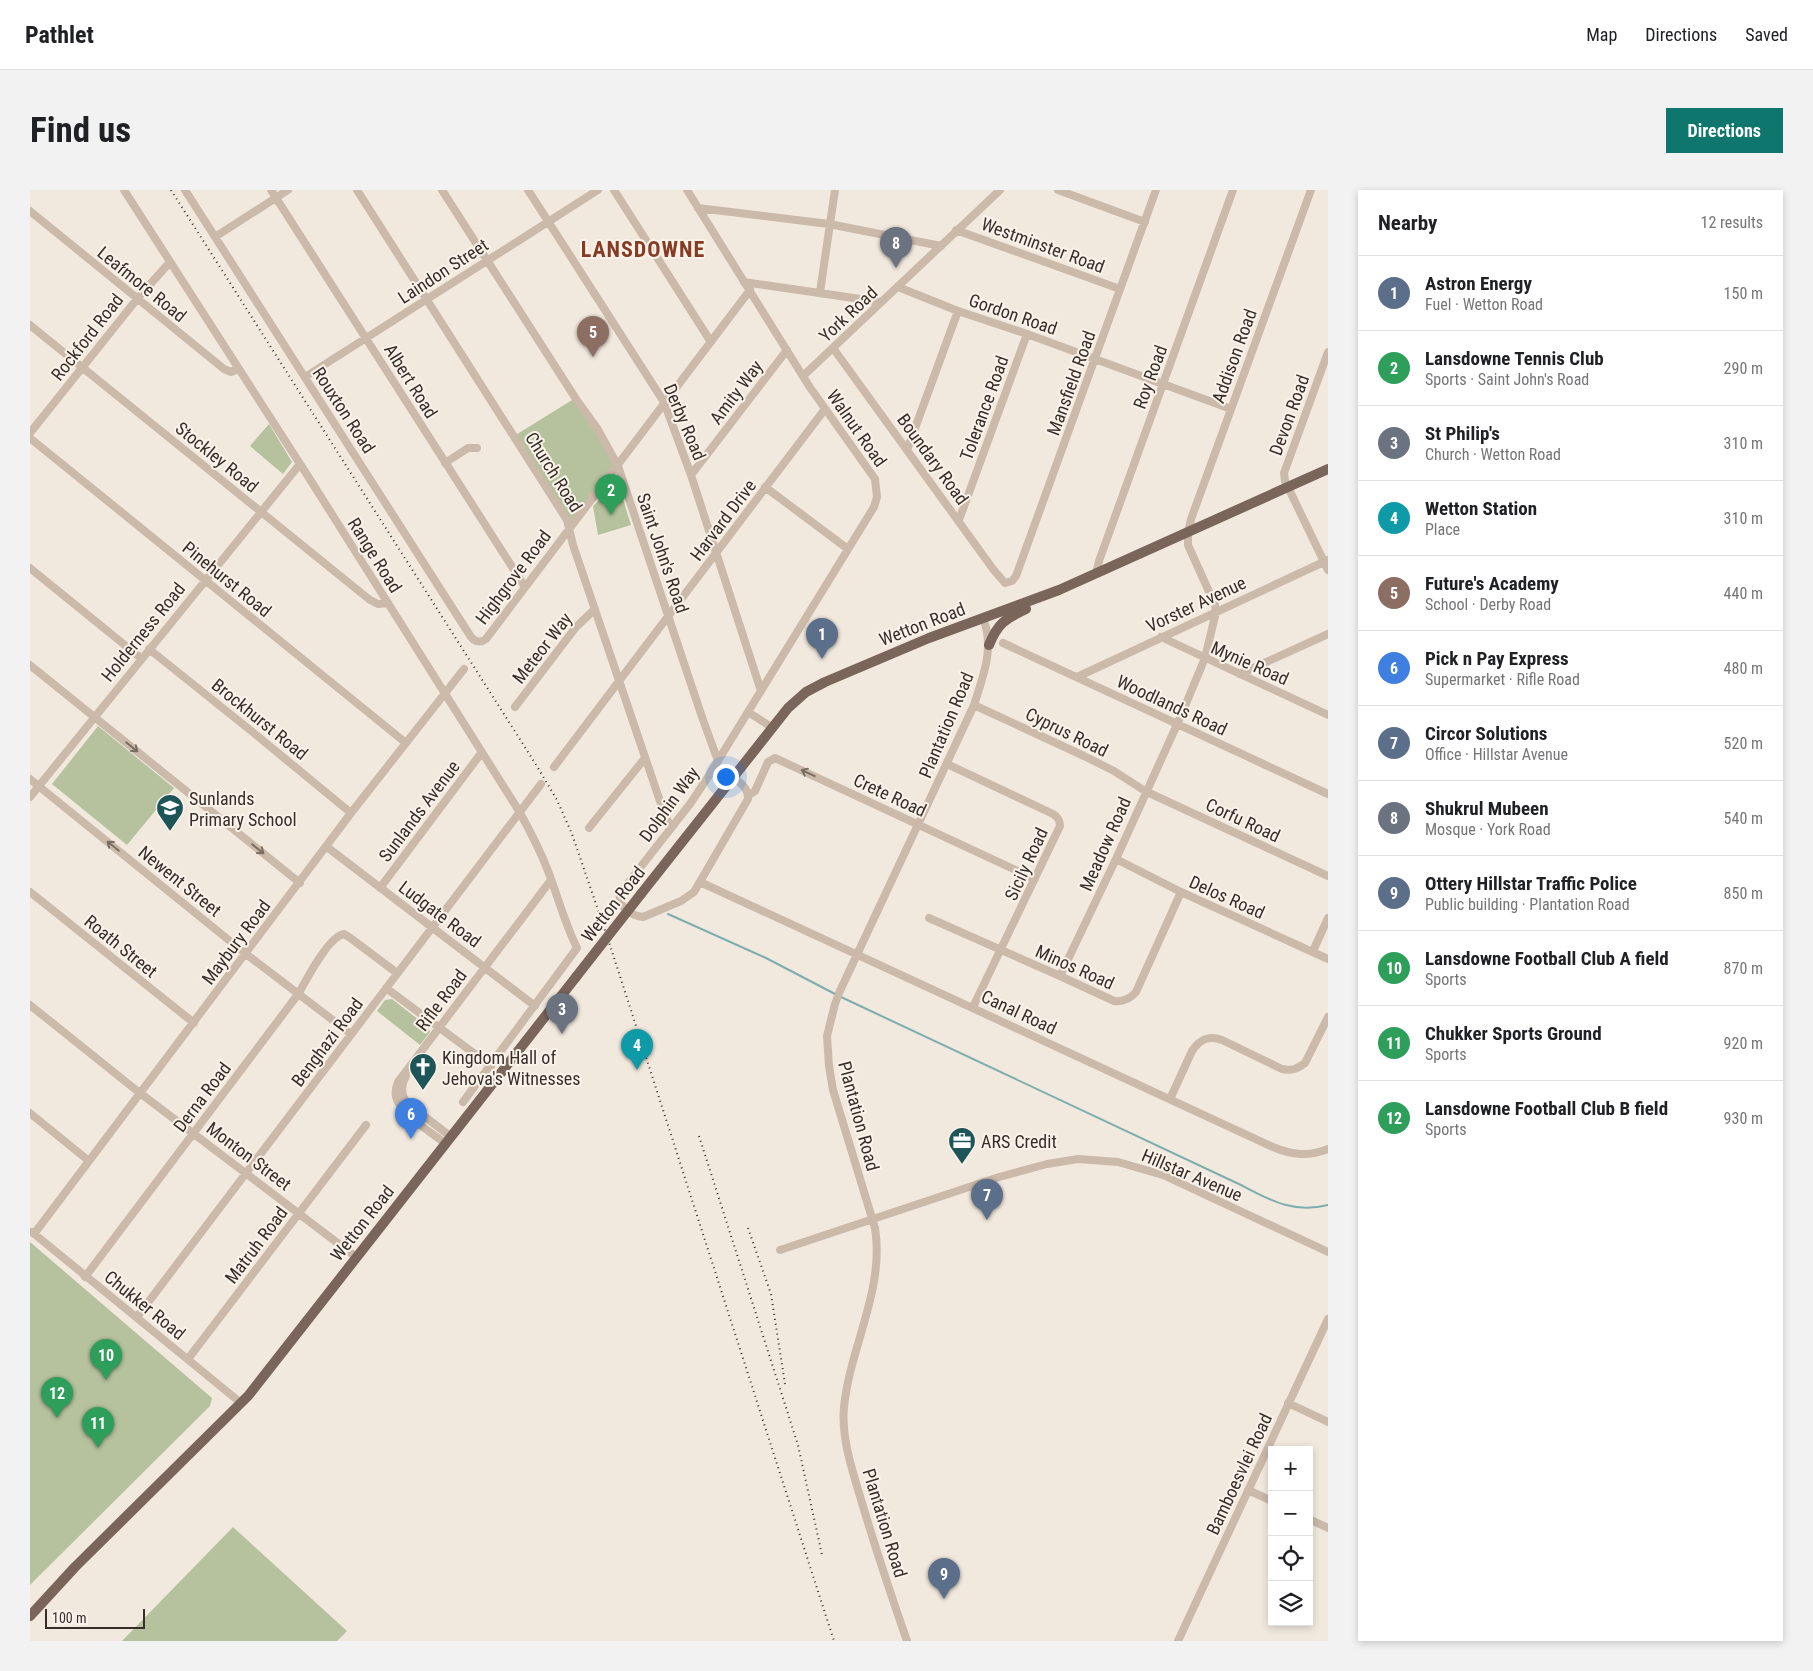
<!DOCTYPE html>
<html lang="en">
<head>
<meta charset="utf-8">
<style>
  :root { --surface:#fff; --page:#f2f2f2; --text:#202124; --muted:#757577; --line:#e0e0e0; --accent:#0f766e }
  body { margin:0; font-family:"Roboto Condensed",sans-serif; background:var(--page); color:var(--text) }
  .controls { position:absolute; right:15px; bottom:15px; display:grid; overflow:hidden; border-radius:0px; box-shadow:0 2px 8px #0003 }
  .controls button { width:45px; height:45px; display:grid; place-items:center; padding:0; border:0; border-bottom:1px solid var(--line); background:var(--surface); color:var(--text); font:25px sans-serif }
  .scale { position:absolute; left:15px; bottom:12px; width:100px; box-sizing:border-box; padding-left:5px; border:2px solid #382e29; border-top:0; font-size:14px; line-height:18px; white-space:nowrap; color:#382e29; -webkit-text-stroke:4px #faf3ea; paint-order:stroke }
  .you { position:absolute; left:695px; top:586px; width:18px; height:18px; margin:-12px; border:4px solid #fff; border-radius:50%; background:#1a73e8; box-shadow:0 0 0 8px #1a73e833 }
  .badge { display:grid; place-items:center; width:32px; height:32px; border-radius:50%; background:var(--accent); color:#fff; font-size:16px; font-weight:700 }
  .pin { position:absolute; translate:-50% -41px; filter:drop-shadow(0 1px 2px #0008) }
  .pin::after { content:''; position:absolute; top:26px; width:18px; height:15px; background:inherit; clip-path:polygon(0 0,100% 0,50% 100%) }
  .list { margin:0; padding:0; list-style:none }
  h2 { display:flex; justify-content:space-between; align-items:center; height:65px; margin:0; padding:0 20px; font-size:21px }
  h2 small { font-size:16px; font-weight:400; color:var(--muted) }
  .list li { display:grid; grid-template-columns:32px 1fr auto; gap:15px; align-items:center; box-sizing:border-box; height:75px; padding:0 20px; border-top:1px solid var(--line) }
  .list b { display:block; font-size:19px; white-space:nowrap }
  .list p { margin:0; font-size:16px; white-space:nowrap; color:var(--muted) }
  .list em { font-size:16px; font-style:normal; color:var(--muted) }
  .icon { flex:none; width:28px; height:28px; fill:none; stroke:currentColor; stroke-width:2; stroke-linecap:round; stroke-linejoin:round }
  .map { position:relative; flex:none; width:1298px; height:1451px; overflow:hidden; border-radius:0px }
  header { display:flex; align-items:center; gap:30px; box-sizing:border-box; height:70px; padding:0 25px; background:var(--surface); border-bottom:1px solid var(--line) }
  header strong { font-size:24px }
  nav { display:flex; gap:28px; margin-inline-start:auto; font-size:18px }
  .intro { display:flex; align-items:center; justify-content:space-between; box-sizing:border-box; height:120px; padding:0 30px }
  h1 { margin:0; font-size:35px }
  .button { padding:12px 22px; border-radius:0px; background:var(--accent); color:#fff; font-size:18px; font-weight:700 }
  main { display:flex; gap:30px; padding:0 30px }
  aside { flex:1; background:var(--surface); border-radius:0px; box-shadow:0 2px 8px #0003 }
  .map>svg:first-child { display:block }
  .green { fill:#b5c29d }
  .lines { fill:none; stroke-linecap:round; stroke-linejoin:round }
  .stream { stroke:#7cadaf; stroke-width:2 }
  .minor { stroke:#cbb9a9; stroke-width:8 }
  .major { stroke:#7a655a; stroke-width:10 }
  .rail { stroke:#382e29; stroke-width:2; stroke-dasharray:1 4; stroke-linecap:butt }
  .major-bridge { stroke:#7a655a; stroke-width:10 }
  .oneway { stroke:#7a6d63 }
  .labels { text-anchor:middle; dominant-baseline:central; stroke-width:4; stroke-linejoin:round; paint-order:stroke }
  .street-label { font-size:18px; fill:#382e29; stroke:#faf3ea }
  .poi-label { font-size:18px; fill:#382e29; stroke:#faf3ea; text-anchor:start }
  .district-label { font-size:22px; font-weight:bold; letter-spacing:1px; fill:#873b22; stroke:#faf3ea }
</style>
</head>
<body>
<header>
<strong>Pathlet</strong>
<nav><a>Map</a><a>Directions</a><a>Saved</a></nav>
</header>
<div class="intro"><h1>Find us</h1><a class="button">Directions</a></div>
<main>
<div class="map">
<svg width="1298" height="1451" viewBox="0 0 1298 1451">
  <rect width="100%" height="100%" fill="#f2e9de"/>
  <!-- green -->
  <path class="green" d="M547 207 590 274 540 337 484 246Z
    M239 234 262 272 253 284 220 256Z
    M588 293 601 335 568 345 563 316Z
    M68 536 144 598 97 655 22 594Z
    M362 809 398 837 400 842 390 855 347 821 355 810Z
    M0 1052 182 1208 180 1216 0 1395Z
    M203 1337 317 1441 307 1451H92Z"/>
  <g class="lines">
    <!-- stream -->
    <path class="stream" d="M638 724 736 768 807 805
      M811 807 1211 995C1240 1010 1263 1024 1298 1015"/>
    <!-- minor -->
    <path class="minor" d="M94 0 281 291 489 621C500 641 510 660 518 681 528 707 535 734 547 758L433 912
      M155 0 441 447C445 452 451 453 456 449L720 100
      M241 0 495 397
      M327 0 537 330 543 355 633 620 641 638
      M412 0 546 209 567 238 588 276 672 527 688 571
      M498 0 634 212 661 285 731 501
      M584 0 681 152
      M657 0 779 196 845 289 847 307 844 317 678 587 660 614 591 702C585 715 602 726 613 727L651 711 664 702 718 609C719 599 711 593 703 587
      M1028 0 1115 32
      M668 18 799 34 911 56
      M0 21 194 179 201 182 208 179
      M926 40 1090 99
      M185 47 258 0
      M714 92 851 112
      M868 97 928 121 997 144 1201 219
      M790 102 805 0
      M0 135 340 410 348 414 358 413
      M803 158 963 379 975 393 982 391 986 386 1126 0
      M1298 162 1254 283 1255 291 1298 380
      M773 186 970 0
      M275 187 568 0
      M0 243 107 109 140 72
      M0 248 376 553
      M877 260 928 121
      M415 273 438 258H447
      M661 285 757 160
      M735 297 818 359
      M929 330 997 144
      M0 378 112 469
      M1066 384 1069 371 1203 0
      M1131 447 1298 525
      M973 453 1298 604
      M119 459 225 544 321 623
      M0 475 270 693
      M1210 484 1298 444
      M1047 487 1298 370
      M944 515 1054 566 1084 581 1115 601 1298 686
      M485 517 546 437 565 419
      M718 522 743 538
      M917 574 1023 624C1028 627 1030 630 1030 636L943 817
      M524 577 795 219
      M0 589 216 764 321 844
      M719 605 725 601 738 572 745 568 1005 689
      M0 607 270 274
      M559 638 615 568
      M297 657 505 816
      M1086 669 1151 702 1298 769
      M670 692 1243 957C1262 965 1279 967 1298 959
      M350 698 452 562
      M0 702 164 833
      M899 728 1030 786 1084 811C1093 812 1100 809 1106 802L1151 702
      M1283 761 1298 728
      M1030 786 1086 669 1150 528 1175 468 1186 422 1185 415 1158 355V343L1161 329 1281 0
      M356 798 461 876
      M0 815 106 900 326 1067
      M376 886C371 895 371 905 377 913L420 946
      M1140 909 1162 861C1170 849 1179 845 1192 850L1252 879C1262 881 1267 879 1275 873L1298 827
      M0 923 59 971
      M415 953C402 943 369 923 366 907 365 902 366 897 368 892L521 690
      M2 1042 211 1213
      M4 1044 321 623 434 479
      M750 1060 969 987 1017 974 1048 969 1088 972 1133 985 1298 1062
      M55 1087 269 803C276 790 299 746 314 744L319 747 367 783
      M107 1127 511 594
      M158 1169 336 935
      M1258 1213 1298 1232
      M1218 1300 1242 1311
      M1279 1329 1298 1338
      M877 1451C861 1405 846 1360 832 1313 823 1282 811 1249 814 1217 820 1157 855 1099 845 1038L803 900 799 876 797 846 805 814 809 803 944 515C953 486 965 458 953 428
      M1148 1451 1298 1129"/>
    <!-- major -->
    <path class="major" d="M959 455C968 433 975 429 996 419
      M611 704 758 518 776 502 795 492 899 448 1029 400 1298 279
      M0 1426 45 1377 218 1206 546 787"/>
    <!-- rail -->
    <path class="rail" d="M141 0 505 573 527 610 542 644 578 749 804 1451
      M669 946 768 1255 792 1365
      M718 1038 741 1104 755 1194"/>
    <!-- major-bridge -->
    <path class="major-bridge" d="M546 787 611 704"/>
  </g>
  <!-- one-way arrows -->
  <defs><path id="oneway-shaft" d="M-6 0H5M1.5-3L5.5 0L1.5 3" fill="none" stroke-width="1.6" stroke-linecap="round" stroke-linejoin="round" transform="scale(1.25)"/></defs>
  <g class="oneway">
    <use href="#oneway-shaft" transform="translate(102 557) rotate(39)"/>
    <use href="#oneway-shaft" transform="translate(778 583) rotate(-155)"/>
    <use href="#oneway-shaft" transform="translate(83 656) rotate(-141)"/>
    <use href="#oneway-shaft" transform="translate(228 659) rotate(39)"/>
  </g>
  <!-- icons -->
  <defs>
    <symbol id="school-pin" viewBox="-11 -11 22 30"><path d="M0 17L-7.5 6A9.5 9.5 0 1 1 7.5 6Z" fill="#1e5559" stroke="#faf3ea"/><path d="M0-5L7-2L0 1L-7-2ZM-4 1L0 2.5L4 1V4Q0 6-4 4Z" fill="#fff"/></symbol>
    <symbol id="church-pin" viewBox="-11 -11 22 30"><path d="M0 17L-7.5 6A9.5 9.5 0 1 1 7.5 6Z" fill="#1e5559" stroke="#faf3ea"/><path d="M-1.2-6h2.4v3.5h3.3v2.4h-3.3V6h-2.4V-.1h-3.3v-2.4h3.3Z" fill="#fff"/></symbol>
    <symbol id="office-pin" viewBox="-11 -11 22 30"><path d="M0 17L-7.5 6A9.5 9.5 0 1 1 7.5 6Z" fill="#1e5559" stroke="#faf3ea"/><path d="M-6-3h4V-5.5h4V-3h4V5H-6ZM-1-4.5V-3h2v-1.5ZM-6 0V1H6V0Z" fill="#fff"/></symbol>
  </defs>
  <g fill-rule="evenodd">
    <use href="#school-pin" x="124" y="602" width="32" height="43"/>
    <use href="#church-pin" x="377" y="861" width="32" height="43"/>
    <use href="#office-pin" x="916" y="935" width="32" height="43"/>
  </g>
  <g class="labels">
    <!-- street labels -->
    <g class="street-label">
      <text transform="translate(1013 55) rotate(20)">Westminster Road</text>
      <text transform="translate(413 81) rotate(-33)">Laindon Street</text>
      <text transform="translate(112 94) rotate(39)">Leafmore Road</text>
      <text transform="translate(818 124) rotate(-43)">York Road</text>
      <text transform="translate(983 124) rotate(19)">Gordon Road</text>
      <text transform="translate(57 147) rotate(-52)">Rockford Road</text>
      <text transform="translate(1204 166) rotate(-70)">Addison Road</text>
      <text transform="translate(1120 187) rotate(-70)">Roy Road</text>
      <text transform="translate(381 191) rotate(58)">Albert Road</text>
      <text transform="translate(1041 193) rotate(-70)">Mansfield Road</text>
      <text transform="translate(706 202) rotate(-53)">Amity Way</text>
      <text transform="translate(954 218) rotate(-70)">Tolerance Road</text>
      <text transform="translate(314 220) rotate(57)">Rouxton Road</text>
      <text transform="translate(1259 225) rotate(-70)">Devon Road</text>
      <text transform="translate(655 232) rotate(67)">Derby Road</text>
      <text transform="translate(827 238) rotate(55)">Walnut Road</text>
      <text transform="translate(187 267) rotate(39)">Stockley Road</text>
      <text transform="translate(903 269) rotate(54)">Boundary Road</text>
      <text transform="translate(524 282) rotate(58)">Church Road</text>
      <text transform="translate(693 330) rotate(-53)">Harvard Drive</text>
      <text transform="translate(633 363) rotate(71)">Saint John's Road</text>
      <text transform="translate(345 365) rotate(58)">Range Road</text>
      <text transform="translate(483 387) rotate(-53)">Highgrove Road</text>
      <text transform="translate(197 389) rotate(39)">Pinehurst Road</text>
      <text transform="translate(1166 414) rotate(-25)">Vorster Avenue</text>
      <text transform="translate(892 434) rotate(-21)">Wetton Road</text>
      <text transform="translate(113 442) rotate(-51)">Holderness Road</text>
      <text transform="translate(512 458) rotate(-52)">Meteor Way</text>
      <text transform="translate(1220 473) rotate(24)">Mynie Road</text>
      <text transform="translate(1142 515) rotate(25)">Woodlands Road</text>
      <text transform="translate(230 529) rotate(39)">Brockhurst Road</text>
      <text transform="translate(916 535) rotate(-67)">Plantation Road</text>
      <text transform="translate(1037 542) rotate(26)">Cyprus Road</text>
      <text transform="translate(860 605) rotate(25)">Crete Road</text>
      <text transform="translate(639 614) rotate(-54)">Dolphin Way</text>
      <text transform="translate(389 621) rotate(-53)">Sunlands Avenue</text>
      <text transform="translate(1213 630) rotate(25)">Corfu Road</text>
      <text transform="translate(1075 654) rotate(-66)">Meadow Road</text>
      <text transform="translate(996 674) rotate(-65)">Sicily Road</text>
      <text transform="translate(150 691) rotate(39)">Newent Street</text>
      <text transform="translate(1197 707) rotate(24)">Delos Road</text>
      <text transform="translate(583 714) rotate(-52)">Wetton Road</text>
      <text transform="translate(410 724) rotate(37)">Ludgate Road</text>
      <text transform="translate(206 752) rotate(-53)">Maybury Road</text>
      <text transform="translate(91 756) rotate(39)">Roath Street</text>
      <text transform="translate(1045 777) rotate(24)">Minos Road</text>
      <text transform="translate(411 810) rotate(-53)">Rifle Road</text>
      <text transform="translate(989 822) rotate(25)">Canal Road</text>
      <text transform="translate(297 852) rotate(-53)">Benghazi Road</text>
      <text transform="translate(172 907) rotate(-53)">Derna Road</text>
      <text transform="translate(829 926) rotate(75)">Plantation Road</text>
      <text transform="translate(219 966) rotate(37)">Monton Street</text>
      <text transform="translate(1162 985) rotate(23)">Hillstar Avenue</text>
      <text transform="translate(332 1033) rotate(-52)">Wetton Road</text>
      <text transform="translate(226 1055) rotate(-53)">Matruh Road</text>
      <text transform="translate(115 1115) rotate(39)">Chukker Road</text>
      <text transform="translate(1209 1284) rotate(-65)">Bamboesvlei Road</text>
      <text transform="translate(855 1333) rotate(73)">Plantation Road</text>
    </g>
    <!-- poi labels -->
    <g class="poi-label">
      <text x="159" y="608">Sunlands<tspan x="159" dy="21">Primary School</tspan></text>
      <text x="412" y="867">Kingdom Hall of<tspan x="412" dy="21">Jehova's Witnesses</tspan></text>
      <text x="951" y="951">ARS Credit</text>
    </g>
    <!-- district labels -->
    <g class="district-label">
      <text x="613" y="59">LANSDOWNE</text>
    </g>
  </g>
</svg>
<div class="controls">
<button>+</button>
<button>−</button>
<button><svg class="icon" aria-label="locate" viewBox="0 0 24 24"><circle cx="12" cy="12" r="6"/><path d="M12 2v4M12 18v4M2 12h4M18 12h4"/></svg></button>
<button><svg class="icon" aria-label="layers" viewBox="0 0 24 24"><path d="M12 4l9 5-9 5-9-5zM3 14l9 5 9-5"/></svg></button>
</div>
<div class="scale">100 m</div>
<div class="you"></div>
<div class="pin badge" style="left:792px;top:469px;background:#5c6f8a">1</div>
<div class="pin badge" style="left:581px;top:325px;background:#2e9e5b">2</div>
<div class="pin badge" style="left:532px;top:844px;background:#6b7280">3</div>
<div class="pin badge" style="left:607px;top:880px;background:#0f9aa8">4</div>
<div class="pin badge" style="left:563px;top:167px;background:#8d6e63">5</div>
<div class="pin badge" style="left:381px;top:949px;background:#3f7fe0">6</div>
<div class="pin badge" style="left:957px;top:1030px;background:#5c6f8a">7</div>
<div class="pin badge" style="left:866px;top:78px;background:#6b7280">8</div>
<div class="pin badge" style="left:914px;top:1409px;background:#5c6f8a">9</div>
<div class="pin badge" style="left:76px;top:1190px;background:#2e9e5b">10</div>
<div class="pin badge" style="left:68px;top:1258px;background:#2e9e5b">11</div>
<div class="pin badge" style="left:27px;top:1228px;background:#2e9e5b">12</div>
</div>
<aside>
<h2>Nearby<small>12 results</small></h2>
<ul class="list">
<li><span class="badge" style="background:#5c6f8a">1</span><div><b>Astron Energy</b><p>Fuel · Wetton Road</p></div><em>150 m</em></li>
<li><span class="badge" style="background:#2e9e5b">2</span><div><b>Lansdowne Tennis Club</b><p>Sports · Saint John's Road</p></div><em>290 m</em></li>
<li><span class="badge" style="background:#6b7280">3</span><div><b>St Philip's</b><p>Church · Wetton Road</p></div><em>310 m</em></li>
<li><span class="badge" style="background:#0f9aa8">4</span><div><b>Wetton Station</b><p>Place</p></div><em>310 m</em></li>
<li><span class="badge" style="background:#8d6e63">5</span><div><b>Future's Academy</b><p>School · Derby Road</p></div><em>440 m</em></li>
<li><span class="badge" style="background:#3f7fe0">6</span><div><b>Pick n Pay Express</b><p>Supermarket · Rifle Road</p></div><em>480 m</em></li>
<li><span class="badge" style="background:#5c6f8a">7</span><div><b>Circor Solutions</b><p>Office · Hillstar Avenue</p></div><em>520 m</em></li>
<li><span class="badge" style="background:#6b7280">8</span><div><b>Shukrul Mubeen</b><p>Mosque · York Road</p></div><em>540 m</em></li>
<li><span class="badge" style="background:#5c6f8a">9</span><div><b>Ottery Hillstar Traffic Police</b><p>Public building · Plantation Road</p></div><em>850 m</em></li>
<li><span class="badge" style="background:#2e9e5b">10</span><div><b>Lansdowne Football Club A field</b><p>Sports</p></div><em>870 m</em></li>
<li><span class="badge" style="background:#2e9e5b">11</span><div><b>Chukker Sports Ground</b><p>Sports</p></div><em>920 m</em></li>
<li><span class="badge" style="background:#2e9e5b">12</span><div><b>Lansdowne Football Club B field</b><p>Sports</p></div><em>930 m</em></li>
</ul>
</aside>
</main>
</body>
</html>
